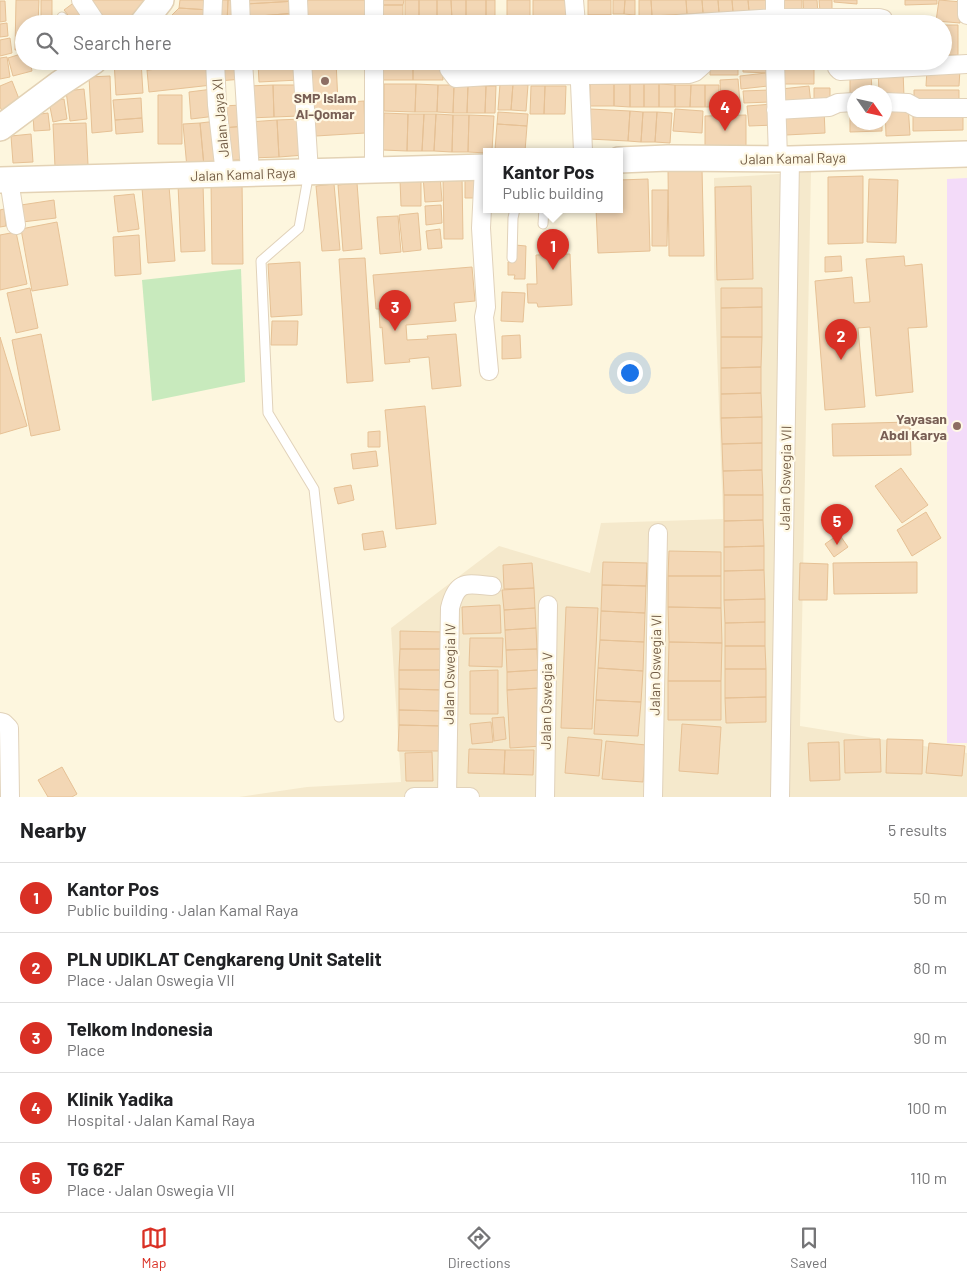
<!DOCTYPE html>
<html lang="en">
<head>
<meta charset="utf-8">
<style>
  :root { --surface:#fff; --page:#f6f6f6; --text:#202124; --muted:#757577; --line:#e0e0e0; --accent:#d93025 }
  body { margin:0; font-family:Barlow,sans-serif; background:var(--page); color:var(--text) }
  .compass { position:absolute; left:847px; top:85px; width:45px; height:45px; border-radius:50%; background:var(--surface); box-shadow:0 2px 8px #0003; rotate:124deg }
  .you { position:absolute; left:629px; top:372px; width:18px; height:18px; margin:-12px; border:4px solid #fff; border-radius:50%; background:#1a73e8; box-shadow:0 0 0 8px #1a73e833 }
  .badge { display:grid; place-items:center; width:32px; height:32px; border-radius:50%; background:var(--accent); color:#fff; font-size:16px; font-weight:700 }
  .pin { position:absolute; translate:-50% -41px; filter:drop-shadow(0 1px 2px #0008) }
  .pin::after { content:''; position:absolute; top:26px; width:18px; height:15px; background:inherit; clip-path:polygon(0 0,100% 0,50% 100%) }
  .popup { position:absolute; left:483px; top:148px; width:140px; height:65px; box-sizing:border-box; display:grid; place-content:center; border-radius:0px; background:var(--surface); filter:drop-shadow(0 1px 4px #0005); font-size:16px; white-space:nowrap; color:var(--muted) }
  .popup b { font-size:19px; color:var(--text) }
  .popup::after { content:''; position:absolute; left:50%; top:100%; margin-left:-10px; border:10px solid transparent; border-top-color:var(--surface) }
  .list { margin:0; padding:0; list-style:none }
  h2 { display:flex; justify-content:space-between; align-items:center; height:65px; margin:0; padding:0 20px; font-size:21px }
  h2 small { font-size:16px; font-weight:400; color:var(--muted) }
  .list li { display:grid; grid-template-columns:32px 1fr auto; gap:15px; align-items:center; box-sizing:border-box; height:70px; padding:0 20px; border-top:1px solid var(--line) }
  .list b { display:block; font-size:19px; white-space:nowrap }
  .list p { margin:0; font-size:16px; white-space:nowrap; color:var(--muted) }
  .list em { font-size:16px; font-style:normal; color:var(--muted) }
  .icon { flex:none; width:28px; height:28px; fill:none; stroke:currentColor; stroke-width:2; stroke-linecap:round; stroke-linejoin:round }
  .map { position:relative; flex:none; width:967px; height:797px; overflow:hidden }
  .search { position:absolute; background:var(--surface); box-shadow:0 2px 8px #0003; left:15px; right:15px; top:15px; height:55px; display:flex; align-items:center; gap:12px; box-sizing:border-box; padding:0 18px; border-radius:28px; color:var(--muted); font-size:19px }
  .sheet { height:415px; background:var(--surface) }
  nav { display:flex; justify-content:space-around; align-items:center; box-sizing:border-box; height:70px; border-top:1px solid var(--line); background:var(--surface); font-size:14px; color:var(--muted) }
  nav a { display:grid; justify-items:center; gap:2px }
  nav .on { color:var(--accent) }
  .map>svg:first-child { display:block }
  .residential { fill:#f5e9cc }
  .education { fill:#f3dbf9 }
  .green { fill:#c8eabd }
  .building { fill:#f3d7b5; stroke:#e6c195 }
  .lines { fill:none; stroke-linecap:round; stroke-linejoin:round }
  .lane-casing { stroke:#e1d2ba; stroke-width:11 }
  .street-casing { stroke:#e1d2ba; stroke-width:20 }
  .secondary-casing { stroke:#e3d2b5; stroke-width:28 }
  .lane { stroke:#fff; stroke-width:9 }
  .street { stroke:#fff; stroke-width:18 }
  .secondary { stroke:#fff; stroke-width:25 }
  .education-dot { fill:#8d6e63; stroke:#fff9e5; stroke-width:2 }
  .labels { text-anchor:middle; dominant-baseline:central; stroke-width:4.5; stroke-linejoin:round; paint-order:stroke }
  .education-label { font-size:14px; font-weight:bold; fill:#785e54; stroke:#fff9e5 }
  .street-label { font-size:14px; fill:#735d46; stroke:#fff9e5 }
</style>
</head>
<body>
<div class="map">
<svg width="967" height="797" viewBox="0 0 967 797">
  <rect width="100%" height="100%" fill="#fdf6de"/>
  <!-- residential -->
  <path class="residential" d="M811 172 800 726 967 753V797H239L307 787 401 782 391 628 499 546 590 573 601 523 723 519 714 268V178Z"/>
  <!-- education -->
  <path class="education" d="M967 178V743H947V179Z"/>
  <!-- green -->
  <path class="green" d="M241 269 245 382 152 401 142 280Z"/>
  <!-- building -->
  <path class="building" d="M16 0H39L38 24H24V50H15Z
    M41 0H52V16H41Z
    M89 0H149L152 4 122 24H100Z
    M180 0H210L209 10 179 8Z
    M214 0H228L227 23 214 22Z
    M228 0H238V23H227Z
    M246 0H296V1L246 4Z
    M304 0H370L371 15 305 19Z
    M380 0H404L403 5H380Z
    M405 0H419V20L405 21Z
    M419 0H437V20H419Z
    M437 0H451L452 20H437Z
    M451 0H466V19L452 20Z
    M466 0H486V19H466Z
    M486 0H495V19H486Z
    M507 0H530V21L507 22Z
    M533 0H569L568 21H533Z
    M588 0H611V15H588Z
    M613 0H625L624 14H613Z
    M625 0H635V15L624 14Z
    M639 0H651L652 16 639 17Z
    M651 0H686L687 14 652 16Z
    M686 0H702L703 13 687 14Z
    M702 0H718L719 13H703Z
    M718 0H732L733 12 719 13Z
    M732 0H748L749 11 733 12Z
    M748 0H767V10L749 11Z
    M778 0H802V16L778 17Z
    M803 0H817L818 14 804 15Z
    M819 0H832V11L820 12Z
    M834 0H857V4L834 2Z
    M905 0H937V4L905 5Z
    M939 0 962 2 960 23 936 21Z
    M0 1H5L6 21 0 22Z
    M76 1 92 24H75L64 10Z
    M296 1V13L247 17 246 4Z
    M380 5H403V22H379Z
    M179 8 209 10 208 24H163Z
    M296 13 297 24H247V17Z
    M588 15H611V24H588Z
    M917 19V24H897V20Z
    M533 21H568V24H533Z
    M7 23 8 36 0 37V24Z
    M943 25H958V55H943Z
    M10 38 12 53 0 56V40Z
    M24 53V61H30L32 71 13 76 8 58Z
    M7 57 10 77 0 79V58Z
    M114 61H141L143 93 116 95Z
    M146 61H210V64L147 70Z
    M217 61H242L243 68 217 70Z
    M309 61H336L338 103 364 101 365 133 316 136 311 62Z
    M378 61H413V80H379Z
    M413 61H442L443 80H413Z
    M508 61H530V68H508Z
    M532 61H567V67H532Z
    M710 61H738V75H710Z
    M743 61H770V73L743 72Z
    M782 61H814V84H783Z
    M298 62 299 80 259 82 258 63Z
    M210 64 212 85 149 92 147 70Z
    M243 68V79L218 81 217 70Z
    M927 69H960L959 86H926Z
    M903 70 904 97 884 98V92H879L878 71Z
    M871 72 872 92H854V96L850 97V73Z
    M766 73 768 86 741 89 740 76Z
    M110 76 112 131 92 133 89 77Z
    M738 79 740 103 721 104 720 80Z
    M12 81 21 104 2 111 0 107V86Z
    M384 84H416L415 112 384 111Z
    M416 84 438 85 437 112H415Z
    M500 84H513L511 110H498Z
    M513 84 528 85 526 111 511 110Z
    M590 84H614V106H590Z
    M614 84H630V107L614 106Z
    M630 84H644V107H630Z
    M644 84H659V107H644Z
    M659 84 675 85V107H659Z
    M273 85 274 117 249 118 248 86Z
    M273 85H299V116L274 117Z
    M438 85H454L453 113 437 112Z
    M454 85H468L467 113H453Z
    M468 85 486 86 485 113H467Z
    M675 85H691L690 107H675Z
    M691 85H705V107H690Z
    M705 85H719V107H705Z
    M486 86H496L495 113H485Z
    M531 86H545L544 114H530Z
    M545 86H566L565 114H544Z
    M809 86 811 104 783 107 781 89Z
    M814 88H830V104H814Z
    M84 89 87 119 70 121 66 91Z
    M213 89 216 116 191 119 189 92Z
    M770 90V102L744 103 743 91Z
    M914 90H959V105H914Z
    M158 95H182V144H158Z
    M141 98 142 118 115 120 113 100Z
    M64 99 67 119 53 122 49 102Z
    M773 104 775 125 749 126 747 106Z
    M850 104H854V122H882V131L850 132Z
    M908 104 910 135 886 136 885 106Z
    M243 105 245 126 223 128 221 106Z
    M590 109 630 111 628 141 589 139Z
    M675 109 703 111 702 133 673 131Z
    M824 109 825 133 786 135 785 111Z
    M963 110V130L913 131V111Z
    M630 111 643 112 641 142 628 141Z
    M498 112 528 114 527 126 497 124Z
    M643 112H657L655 142H641Z
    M657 112 672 113 670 143 655 142Z
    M48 113 50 130 34 131 33 115Z
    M384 113 408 114 407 151 383 150Z
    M408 114H424L422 151H407Z
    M424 114H436L434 151H422Z
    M436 114 453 115 452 152 434 151Z
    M453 115H469L468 152H452Z
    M469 115 494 116 492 151H487V153L468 152Z
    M746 115V146H705V116Z
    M142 118 143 132 116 134 115 120Z
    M302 119 304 155 279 157 277 120Z
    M277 120 279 157 251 158 249 122Z
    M217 121 221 165 204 166 200 123Z
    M86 123 88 165 55 167 53 124Z
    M200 123 204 166 187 168 183 124Z
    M497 124 527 126 525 151 495 150Z
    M245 126 248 159 225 161 223 128Z
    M31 134 33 162 13 163 11 136Z
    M702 169 704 256H669L668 170Z
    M440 175 442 201 425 202 423 176Z
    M462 176 463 239H444L443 177Z
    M863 176V243L828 244V177Z
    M465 179H480V198H465Z
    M648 179 650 251 598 253 596 209H619V180Z
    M869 179 898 180 896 243 867 242Z
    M242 180 243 264H212L211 181Z
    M400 180H421V206H401Z
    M357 183 362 249 343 251 338 185Z
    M203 184 205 251 181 252 178 185Z
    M334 184 340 250 322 251 316 186Z
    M169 186 175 261 148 263 142 188Z
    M751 186 753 279 717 280 715 187Z
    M652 190H668L667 246H652Z
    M134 194 139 229 118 232 114 196Z
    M54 200 56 218 22 222 21 205Z
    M441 205 442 223 426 225 425 206Z
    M4 209 6 226 0 227V210Z
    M418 213 421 250 403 252 399 215Z
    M398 216 401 252 380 254 377 217Z
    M57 222 68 285 32 291 21 229Z
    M440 229 442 248 428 249 426 231Z
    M16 232 27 284 0 290V235Z
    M139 235 141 274 115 276 113 237Z
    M515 245 526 246 525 279H514L515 275H508V262H515Z
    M570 254 572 305 538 307 537 303H528L527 284H537L536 255Z
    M841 256 842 271 825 272V257Z
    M904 256 905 266 922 264 927 327 908 328 913 392 876 396 870 327 858 328 865 407 825 410 815 281 852 277 854 303 870 302 866 259Z
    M365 258 373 381 347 383 339 259Z
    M300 262 302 315 271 317 268 264Z
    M472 267 475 301 454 303 456 321 406 325 407 340 428 339 427 336 456 334 461 386 432 389 429 357 409 359 410 362 385 364 382 327 380 328 379 309H376L373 275Z
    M30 288 38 328 16 333 7 293Z
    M721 288H762V307L721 308Z
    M502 292 525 293 523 322 501 321Z
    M762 307V337H721V308Z
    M272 321H298L297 345H271Z
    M41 334 60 430 31 436 12 340Z
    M520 335 521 358 502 359V336Z
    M0 337 27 426 0 434Z
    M721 337H762L761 367 721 368Z
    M761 367V393L721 394V368Z
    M761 393 762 417 721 418V394Z
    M425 406 436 524 396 529 385 410Z
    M762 417V443L722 444 721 418Z
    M910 422 911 455 833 456 832 424Z
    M380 431V447H368V432Z
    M762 443V470L723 471 722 444Z
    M376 451 378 466 353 469 351 454Z
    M901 468 928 505 902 523 875 486Z
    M762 470 763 495H724L723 471Z
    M351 485 354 500 338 504 334 488Z
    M724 495H763V520L724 521Z
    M926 512 941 538 912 556 897 530Z
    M763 520 764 546 724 547V521Z
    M383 531 386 547 364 550 362 534Z
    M839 534 848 547 834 557 825 544Z
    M764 546V570L724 571V547Z
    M669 551 721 552V576H668Z
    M603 562 647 563 646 586 602 585Z
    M917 562V593L834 594 833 563Z
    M532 563 534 588 504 589 503 565Z
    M800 563 828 564 827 600H799Z
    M764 570 765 599 724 600V571Z
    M668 576H721V608L668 607Z
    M602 585 646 586 645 613 601 611Z
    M534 588 535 608 504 610 502 590Z
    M765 599V622L725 623 724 600Z
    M500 605 501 633 463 634 462 607Z
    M566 607 598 608 592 729 561 728Z
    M668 607 721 608 722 643 669 642Z
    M535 608 536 628 505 630 504 610Z
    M601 611 645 613 644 642 600 640Z
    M765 622V646H725V623Z
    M536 628 537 649 506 650 505 630Z
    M400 631 445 632 444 649H400Z
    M470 638H503L502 667 469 666Z
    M600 640 644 642 643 671 598 668Z
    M669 642 722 643 721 681H668Z
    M725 646H765L766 669H725Z
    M400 649H444V670H399Z
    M537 649 538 670 507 672 506 650Z
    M598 668 643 671 641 702 596 700Z
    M725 669H766V697L725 698Z
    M399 670H444V690L399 689Z
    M498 670V714H470V671Z
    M538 670 539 688 507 690V672Z
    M668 681H721V720H668Z
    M539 688 542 746 510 748 507 690Z
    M399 689 444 690V711L399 710Z
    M766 697V722L726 723 725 698Z
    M596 700 641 702 638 736 594 734Z
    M399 710 444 711 443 726 399 725Z
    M504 717 506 739 494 741 492 718Z
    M491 722 493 742 472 744 470 724Z
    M682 724 721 727 718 774 679 771Z
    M399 725 443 726V751H398Z
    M568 737 602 740 599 776 565 773Z
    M880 739 881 772 845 773 844 740Z
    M887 739 923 740 922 774 886 773Z
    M606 741 646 745 643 782 602 779Z
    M839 742 840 780 810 781 808 743Z
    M929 743 965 746 962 776 926 773Z
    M469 749 505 750 504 774 468 773Z
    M505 750H534L533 775 504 774Z
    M432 752 433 781H406L405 753Z
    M62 767 77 794 72 797H48L38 780Z"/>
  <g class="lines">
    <defs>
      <path id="lane" d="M62 17 63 24
        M309 172 299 228 261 261 268 413 314 489 339 717
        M543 224 544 209
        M512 258 513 218 515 209"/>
      <path id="street" d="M81 0 97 24
        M240 0 241 24
        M298 0 299 24
        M574 0 576 24
        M775 0V24
        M967 0V15
        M212 24 213 0
        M374 24V0
        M680 24 775 18H879L883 19 885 24
        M215 61 217 105 225 174
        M243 61 250 173
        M302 61 309 172
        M449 61V69L456 78 490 76 689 74 695 72 703 65 702 61
        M579 61 583 151
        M775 61 778 159
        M837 61V68L840 71 967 64
        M884 102 908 103 917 108H967
        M776 110 829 107 838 103 854 102
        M484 167 481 228 486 307 484 317 489 371
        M374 170V61
        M9 180 16 225
        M0 722 4 723 9 728 10 797
        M414 797H470
        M447 797 450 608C457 579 467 584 492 586
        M545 797 548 605
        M653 797 658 533
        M780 797 790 159"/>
      <path id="secondary" d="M142 24 161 0
        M0 128 59 84 94 61
        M619 160 668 158 790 159 967 154
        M0 180 487 167"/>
    </defs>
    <!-- lane casing -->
    <use href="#lane" class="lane-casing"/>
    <!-- street casing -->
    <use href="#street" class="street-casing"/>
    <!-- secondary casing -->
    <use href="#secondary" class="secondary-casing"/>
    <!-- lane -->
    <use href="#lane" class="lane"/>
    <!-- street -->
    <use href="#street" class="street"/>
    <!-- secondary -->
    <use href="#secondary" class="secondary"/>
  </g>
  <!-- markers -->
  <g class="education-dot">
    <circle cx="325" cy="81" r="5"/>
    <circle cx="957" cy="426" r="5"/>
  </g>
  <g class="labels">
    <!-- education labels -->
    <g class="education-label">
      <text x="325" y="97">SMP Islam<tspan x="325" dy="16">Al-Qomar</tspan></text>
      <text x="947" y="418" text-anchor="end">Yayasan<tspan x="947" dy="16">Abdi Karya</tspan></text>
    </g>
    <!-- street labels -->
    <g class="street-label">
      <text transform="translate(220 118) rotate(-95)">Jalan Jaya XI</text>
      <text transform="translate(793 158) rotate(-1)">Jalan Kamal Raya</text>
      <text transform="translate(243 174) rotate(-2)">Jalan Kamal Raya</text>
      <text transform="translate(785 478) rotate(-89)">Jalan Oswegia VII</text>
      <text transform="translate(655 665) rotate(-89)">Jalan Oswegia VI</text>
      <text transform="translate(449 674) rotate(-89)">Jalan Oswegia IV</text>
      <text transform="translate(546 701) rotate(-89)">Jalan Oswegia V</text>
    </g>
  </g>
</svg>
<svg class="compass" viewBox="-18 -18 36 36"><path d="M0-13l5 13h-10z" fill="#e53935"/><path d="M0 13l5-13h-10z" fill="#757577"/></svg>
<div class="you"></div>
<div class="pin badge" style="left:553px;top:270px">1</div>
<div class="popup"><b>Kantor Pos</b>Public building</div>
<div class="pin badge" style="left:841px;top:360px">2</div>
<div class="pin badge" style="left:395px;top:331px">3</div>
<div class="pin badge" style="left:725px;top:131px">4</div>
<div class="pin badge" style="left:837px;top:545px">5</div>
<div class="search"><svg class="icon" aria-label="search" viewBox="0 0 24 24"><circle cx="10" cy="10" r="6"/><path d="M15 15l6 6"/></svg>Search here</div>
</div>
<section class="sheet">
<h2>Nearby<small>5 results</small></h2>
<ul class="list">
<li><span class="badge">1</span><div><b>Kantor Pos</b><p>Public building · Jalan Kamal Raya</p></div><em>50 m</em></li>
<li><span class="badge">2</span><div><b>PLN UDIKLAT Cengkareng Unit Satelit</b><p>Place · Jalan Oswegia VII</p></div><em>80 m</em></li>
<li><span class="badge">3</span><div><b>Telkom Indonesia</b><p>Place</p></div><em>90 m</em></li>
<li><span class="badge">4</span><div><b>Klinik Yadika</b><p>Hospital · Jalan Kamal Raya</p></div><em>100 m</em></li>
<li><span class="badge">5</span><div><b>TG 62F</b><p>Place · Jalan Oswegia VII</p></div><em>110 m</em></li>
</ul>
</section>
<nav>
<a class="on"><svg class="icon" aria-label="map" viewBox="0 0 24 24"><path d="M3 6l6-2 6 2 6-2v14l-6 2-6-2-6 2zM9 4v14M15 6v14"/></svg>Map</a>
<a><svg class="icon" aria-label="directions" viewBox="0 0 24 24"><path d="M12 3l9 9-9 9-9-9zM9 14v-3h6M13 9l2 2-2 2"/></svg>Directions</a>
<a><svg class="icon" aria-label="saved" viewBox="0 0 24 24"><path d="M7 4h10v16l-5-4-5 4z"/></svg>Saved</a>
</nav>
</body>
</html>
